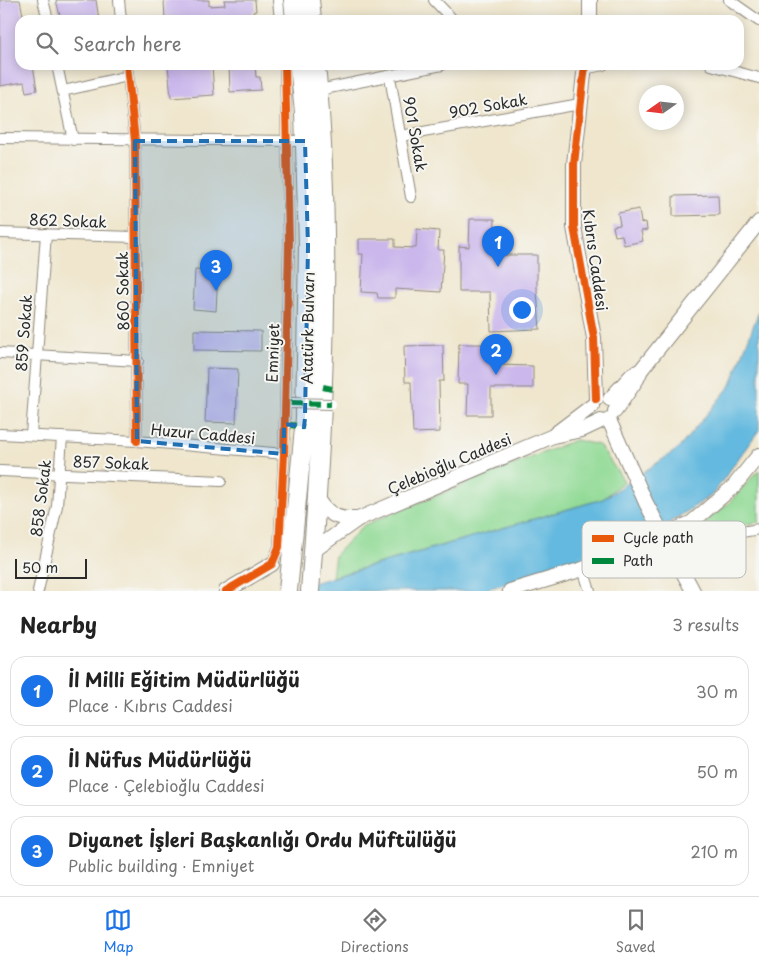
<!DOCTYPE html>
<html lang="en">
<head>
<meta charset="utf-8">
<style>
  :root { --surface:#fff; --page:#f6f6f6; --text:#222; --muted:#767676; --line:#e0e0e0; --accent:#1a73e8 }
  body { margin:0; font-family:"Playpen Sans",sans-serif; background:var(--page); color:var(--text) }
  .compass { position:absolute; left:639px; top:85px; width:45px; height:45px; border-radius:50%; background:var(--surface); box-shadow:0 2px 12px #0003; rotate:256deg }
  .scale { position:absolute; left:15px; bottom:12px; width:72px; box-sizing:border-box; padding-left:5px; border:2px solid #2b2b2b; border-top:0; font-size:14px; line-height:18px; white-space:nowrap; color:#2b2b2b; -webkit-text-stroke:4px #f6f6f2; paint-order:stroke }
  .you { position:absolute; left:521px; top:309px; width:18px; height:18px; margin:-12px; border:4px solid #fff; border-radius:50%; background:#1a73e8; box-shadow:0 0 0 8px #1a73e833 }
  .badge { display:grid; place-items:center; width:32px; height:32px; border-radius:50%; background:var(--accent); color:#fff; font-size:16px; font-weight:700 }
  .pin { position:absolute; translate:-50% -41px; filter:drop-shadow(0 1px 2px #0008) }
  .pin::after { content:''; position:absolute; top:26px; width:18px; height:15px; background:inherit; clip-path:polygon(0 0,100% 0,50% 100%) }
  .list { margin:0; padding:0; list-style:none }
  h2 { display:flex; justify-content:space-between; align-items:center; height:65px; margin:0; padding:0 20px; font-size:21px }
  h2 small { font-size:16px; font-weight:400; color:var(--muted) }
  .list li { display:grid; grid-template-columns:32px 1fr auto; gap:15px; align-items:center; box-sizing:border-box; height:70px; margin:0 10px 10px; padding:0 10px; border:1px solid var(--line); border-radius:15px }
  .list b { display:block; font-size:19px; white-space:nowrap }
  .list p { margin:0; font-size:16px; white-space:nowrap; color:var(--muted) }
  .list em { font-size:16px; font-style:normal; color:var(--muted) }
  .icon { flex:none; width:28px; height:28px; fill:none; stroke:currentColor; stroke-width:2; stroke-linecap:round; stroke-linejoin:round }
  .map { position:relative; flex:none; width:759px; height:591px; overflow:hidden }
  .search { position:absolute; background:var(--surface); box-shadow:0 2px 12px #0003; left:15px; right:15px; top:15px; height:55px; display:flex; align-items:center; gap:12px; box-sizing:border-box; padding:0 18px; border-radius:15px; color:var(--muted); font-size:19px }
  .sheet { height:305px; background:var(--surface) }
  nav { display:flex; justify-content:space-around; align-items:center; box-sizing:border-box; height:70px; border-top:1px solid var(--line); background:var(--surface); font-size:14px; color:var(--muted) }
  nav a { display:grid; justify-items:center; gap:2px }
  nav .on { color:var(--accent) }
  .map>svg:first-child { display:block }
  .green { fill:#91da95; stroke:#5e8260 }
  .water { fill:#63b9df; stroke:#477285 }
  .building { fill:#cbb7ec }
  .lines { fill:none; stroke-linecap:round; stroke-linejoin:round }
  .street-casing { stroke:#8d887c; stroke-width:12 }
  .secondary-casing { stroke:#8d887c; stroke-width:16 }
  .highway-casing { stroke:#8d887c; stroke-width:20 }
  .street { stroke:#fff; stroke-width:10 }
  .secondary { stroke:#fff; stroke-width:14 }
  .highway { stroke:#fff; stroke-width:18 }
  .street-bridge-casing { stroke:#8d887c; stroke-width:12; stroke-linecap:butt }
  .street-bridge { stroke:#fff; stroke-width:10 }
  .quiet { stroke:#00873e; stroke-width:6; stroke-dasharray:12 6; stroke-linecap:butt }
  .cycleway-casing { stroke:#f6f6f2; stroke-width:11 }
  .cycleway { stroke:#e8590c; stroke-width:8 }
  .marked { fill:#1f6fb2; fill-opacity:0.2; stroke:#1f6fb2; stroke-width:4; stroke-dasharray:10 6; stroke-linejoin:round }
  .labels { text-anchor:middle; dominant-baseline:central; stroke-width:4; stroke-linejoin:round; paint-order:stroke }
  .street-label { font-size:15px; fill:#2b2b2b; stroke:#f6f6f2 }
  .key { fill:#f6f6f2; stroke:#b9b9b6; stroke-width:1 }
  .key-label { font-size:14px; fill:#2b2b2b }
</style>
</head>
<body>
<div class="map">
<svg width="759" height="591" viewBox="0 0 759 591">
  <rect width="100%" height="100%" fill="#f6f6f2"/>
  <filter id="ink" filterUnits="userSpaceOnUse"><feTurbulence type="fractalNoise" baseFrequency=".02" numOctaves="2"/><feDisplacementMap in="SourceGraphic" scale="10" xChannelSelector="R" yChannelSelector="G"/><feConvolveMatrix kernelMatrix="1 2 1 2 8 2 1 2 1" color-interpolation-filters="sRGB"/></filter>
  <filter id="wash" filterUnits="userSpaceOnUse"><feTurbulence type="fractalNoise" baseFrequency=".0096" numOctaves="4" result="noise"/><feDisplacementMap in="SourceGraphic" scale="20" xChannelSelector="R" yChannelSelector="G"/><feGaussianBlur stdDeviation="1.12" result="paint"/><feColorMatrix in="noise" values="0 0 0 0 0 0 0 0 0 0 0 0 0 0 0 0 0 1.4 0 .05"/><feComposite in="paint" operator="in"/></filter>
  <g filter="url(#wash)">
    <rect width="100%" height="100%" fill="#efe6cd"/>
    <!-- green -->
    <path class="green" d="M575 440 599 445 624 481 603 499 332 577 335 555 364 525Z
      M759 470V522L706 531 707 521 729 503Z"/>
    <!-- water -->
    <path class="water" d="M759 311V430L712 495 641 541 481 591H285L603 499 678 449 731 385Z"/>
    <g id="blocks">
      <!-- building -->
      <path class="building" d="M0 0H20L24 20H20V65H33L37 90 26 92 24 82 0 86Z
        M56 0H96L99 20H61Z
        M164 0H209V6L225 5 224 0H255L256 11 253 12V20H165Z
        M168 65H212L214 95 171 98Z
        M229 65H255L256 77H260L261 90 230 92Z
        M718 195 719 215 673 216V196Z
        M639 209 641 223 646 222 647 230 641 231 643 241 624 245 622 235 615 236 613 226 620 225 618 213Z
        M470 219H495L494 249H496V255H537V292L540 329 491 331 490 292H459V246L469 247Z
        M417 229 439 231 438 250H444L441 292 395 289V298H378L377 293 361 292 363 254H359V239H395V247L416 248Z
        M195 270 218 271 216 311 193 309Z
        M194 330 261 331V351L194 350Z
        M459 344H496V365L533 366V388H491V415H467L468 384H458Z
        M443 345 444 381H439L440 432 413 433 411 382H405L404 346Z
        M207 368 238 369 236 423 205 422Z"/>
    </g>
  </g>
  <g filter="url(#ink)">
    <use href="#blocks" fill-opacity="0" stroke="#8d887c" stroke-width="1"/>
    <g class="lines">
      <defs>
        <path id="street" d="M43 0 48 20
          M119 0 121 20
          M278 0 280 20
          M434 0 453 20
          M729 0 759 21
          M57 65 73 140
          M127 65 135 141 137 441
          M711 65 759 78
          M584 69 603 65
          M390 77 411 197
          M319 90 442 65
          M63 91 128 76
          M401 136 580 104
          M0 138 305 141
          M0 233 135 237
          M0 353 138 361
          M0 434 137 441 284 454
          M31 435 46 234
          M0 471 221 481
          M671 550 713 537 759 529
          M272 564 279 547 284 454 289 243 285 65
          M583 569 590 591
          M38 591 57 506 62 437"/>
        <path id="secondary" d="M590 20V0
          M585 65 574 164V227L594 338 596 399
          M641 370 759 222
          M610 399 632 375 641 370 637 379 615 411
          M609 420 646 503 693 591
          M555 434 592 406
          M317 497C327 515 338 520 358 519
          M313 551 358 519 553 436 582 430 601 421
          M226 591 272 564
          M510 591 583 569 691 523 734 486 759 455"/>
        <path id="highway" d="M293 0 295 20
          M310 0 312 20
          M288 591 305 418 308 246 304 112 299 65
          M310 591C324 417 333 239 316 65"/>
      </defs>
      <!-- street casing -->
      <use href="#street" class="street-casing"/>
      <!-- secondary casing -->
      <use href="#secondary" class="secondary-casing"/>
      <!-- highway casing -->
      <use href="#highway" class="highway-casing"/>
      <!-- street -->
      <use href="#street" class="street"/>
      <!-- secondary -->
      <use href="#secondary" class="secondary"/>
      <!-- highway -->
      <use href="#highway" class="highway"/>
      <defs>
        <path id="street-bridge" d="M290 403 331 404"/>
      </defs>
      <!-- street-bridge casing -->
      <use href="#street-bridge" class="street-bridge-casing"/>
      <!-- street-bridge -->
      <use href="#street-bridge" class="street-bridge"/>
      <!-- quiet -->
      <path class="quiet" d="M323 387 332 389
        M290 403 331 404
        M284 424 304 427"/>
      <defs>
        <path id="cycleway" d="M127 65 135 141 137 441
          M585 65 574 164V227L594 338 596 399
          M226 591 272 564 279 547 284 454 289 243 285 65"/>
      </defs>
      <!-- cycleway casing -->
      <use href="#cycleway" class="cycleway-casing"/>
      <!-- cycleway -->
      <use href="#cycleway" class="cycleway"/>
    </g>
  </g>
  <!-- marked area -->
  <path class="marked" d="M135 141H305L308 246 305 418 304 427 284 424V454L137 441Z"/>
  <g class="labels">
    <!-- street labels -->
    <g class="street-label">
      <text transform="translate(488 105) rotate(-10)">902 Sokak</text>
      <text transform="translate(416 134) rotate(80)">901 Sokak</text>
      <text transform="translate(68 220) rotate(2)">862 Sokak</text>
      <text transform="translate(596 260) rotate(82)">Kıbrıs Caddesi</text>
      <text transform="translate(122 291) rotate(-91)">860 Sokak</text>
      <text transform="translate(307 328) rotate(-89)">Atatürk Bulvarı</text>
      <text transform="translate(23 333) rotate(-86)">859 Sokak</text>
      <text transform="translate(272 353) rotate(-88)">Emniyet</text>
      <text transform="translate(203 433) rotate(5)">Huzur Caddesi</text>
      <text transform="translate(111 462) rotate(2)">857 Sokak</text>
      <text transform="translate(449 463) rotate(-23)">Çelebioğlu Caddesi</text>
      <text transform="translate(40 498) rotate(-83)">858 Sokak</text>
    </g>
  </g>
  <!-- legend -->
  <rect x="582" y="521" width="164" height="57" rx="8" class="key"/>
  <rect x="592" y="535" width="22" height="7" fill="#e8590c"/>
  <rect x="592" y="558" width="22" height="6" fill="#00873e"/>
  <g class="key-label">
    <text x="623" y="543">Cycle path</text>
    <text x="623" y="566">Path</text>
  </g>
</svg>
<svg class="compass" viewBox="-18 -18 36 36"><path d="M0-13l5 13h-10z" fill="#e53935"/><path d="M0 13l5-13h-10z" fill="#767676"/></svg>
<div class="scale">50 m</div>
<div class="you"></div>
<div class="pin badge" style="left:498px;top:267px">1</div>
<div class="pin badge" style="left:496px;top:375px">2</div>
<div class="pin badge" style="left:216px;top:291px">3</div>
<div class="search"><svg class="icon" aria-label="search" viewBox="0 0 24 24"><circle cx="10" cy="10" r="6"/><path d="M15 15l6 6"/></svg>Search here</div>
</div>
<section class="sheet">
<h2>Nearby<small>3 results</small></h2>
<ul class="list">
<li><span class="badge">1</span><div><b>İl Milli Eğitim Müdürlüğü</b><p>Place · Kıbrıs Caddesi</p></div><em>30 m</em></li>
<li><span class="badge">2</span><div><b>İl Nüfus Müdürlüğü</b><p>Place · Çelebioğlu Caddesi</p></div><em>50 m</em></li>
<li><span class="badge">3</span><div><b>Diyanet İşleri Başkanlığı Ordu Müftülüğü</b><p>Public building · Emniyet</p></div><em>210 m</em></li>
</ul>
</section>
<nav>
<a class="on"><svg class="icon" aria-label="map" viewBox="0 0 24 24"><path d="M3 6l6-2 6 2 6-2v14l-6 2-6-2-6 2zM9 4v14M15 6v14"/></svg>Map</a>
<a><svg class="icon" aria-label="directions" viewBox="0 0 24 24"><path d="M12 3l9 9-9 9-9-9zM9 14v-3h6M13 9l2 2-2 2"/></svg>Directions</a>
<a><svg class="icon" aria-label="saved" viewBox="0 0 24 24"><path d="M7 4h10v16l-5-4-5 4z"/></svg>Saved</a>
</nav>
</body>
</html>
